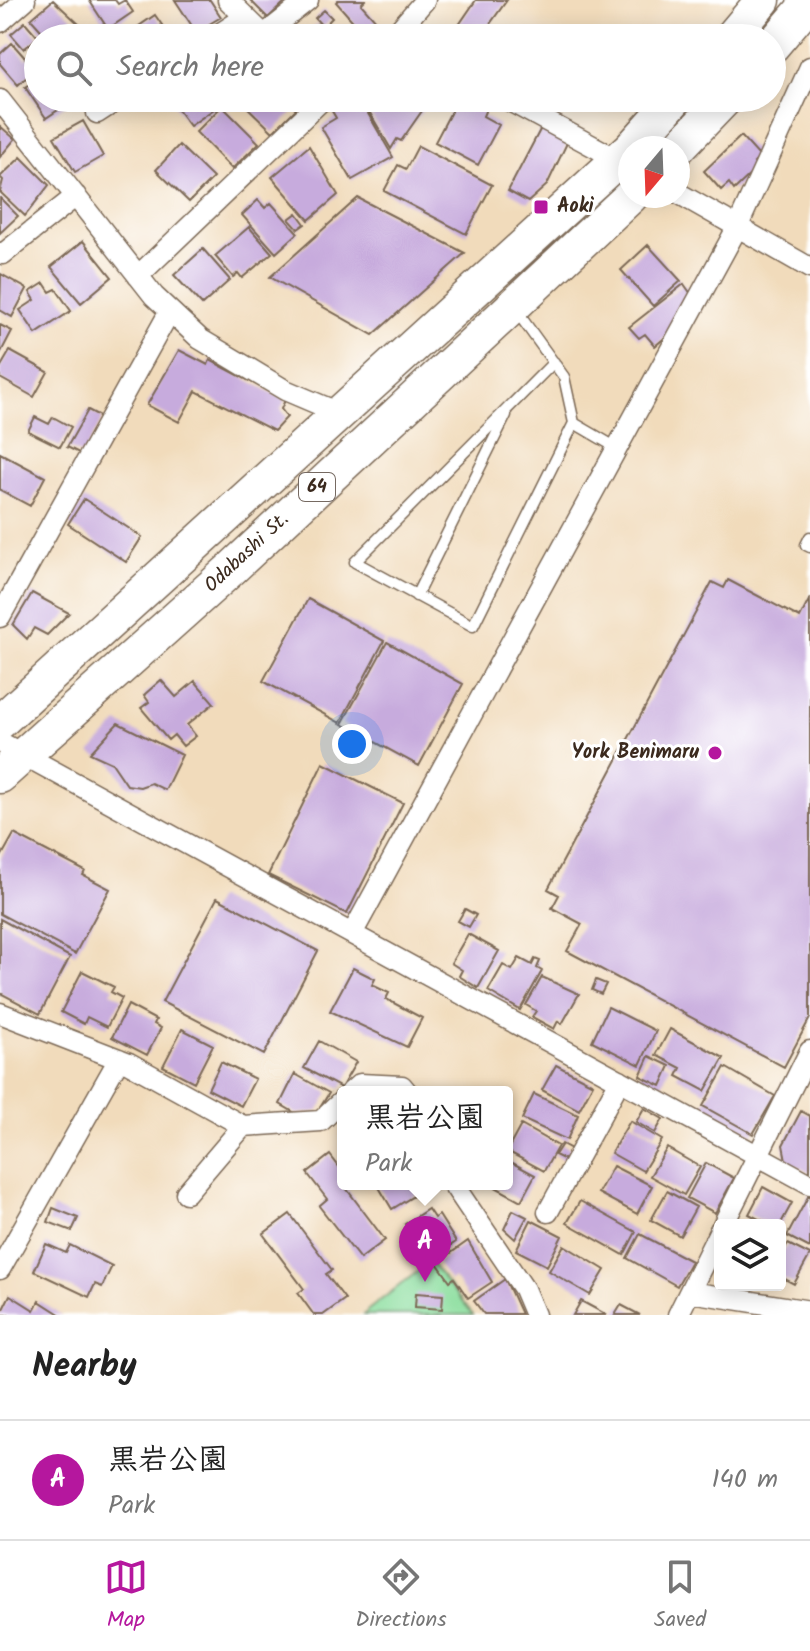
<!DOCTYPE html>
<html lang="en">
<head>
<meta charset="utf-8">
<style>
  :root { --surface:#fff; --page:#f2f2f2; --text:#222; --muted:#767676; --line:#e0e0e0; --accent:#b5179e }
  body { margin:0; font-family:Kalam,"Klee One",sans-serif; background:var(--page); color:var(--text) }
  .controls { position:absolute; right:24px; bottom:24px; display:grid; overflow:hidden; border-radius:8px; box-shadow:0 4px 20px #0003 }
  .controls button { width:72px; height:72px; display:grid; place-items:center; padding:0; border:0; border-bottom:2px solid var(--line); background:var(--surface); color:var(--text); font:40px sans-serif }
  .compass { position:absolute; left:618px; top:136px; width:72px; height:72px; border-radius:50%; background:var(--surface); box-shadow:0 4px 20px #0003; rotate:199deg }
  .you { position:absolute; left:352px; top:744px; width:28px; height:28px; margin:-20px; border:6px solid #fff; border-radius:50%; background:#1a73e8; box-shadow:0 0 0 12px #1a73e833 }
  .badge { display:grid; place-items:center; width:52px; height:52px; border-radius:50%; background:var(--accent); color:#fff; font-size:26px; font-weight:700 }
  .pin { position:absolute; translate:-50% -66px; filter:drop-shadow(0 2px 4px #0008) }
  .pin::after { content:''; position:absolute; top:42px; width:28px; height:24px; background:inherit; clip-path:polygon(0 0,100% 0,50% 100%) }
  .popup { position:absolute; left:337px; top:1086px; width:176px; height:104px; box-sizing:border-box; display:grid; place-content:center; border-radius:8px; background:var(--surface); filter:drop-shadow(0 2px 6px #0005); font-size:26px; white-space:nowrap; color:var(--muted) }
  .popup b { font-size:30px; color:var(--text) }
  .popup::after { content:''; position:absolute; left:50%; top:100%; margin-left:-16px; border:16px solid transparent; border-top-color:var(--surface) }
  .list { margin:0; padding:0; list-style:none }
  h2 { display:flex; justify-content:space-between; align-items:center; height:104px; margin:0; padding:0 32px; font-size:34px }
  h2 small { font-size:26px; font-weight:400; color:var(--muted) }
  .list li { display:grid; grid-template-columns:52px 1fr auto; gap:24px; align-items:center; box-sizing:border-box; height:120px; padding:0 32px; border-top:2px solid var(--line) }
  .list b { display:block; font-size:30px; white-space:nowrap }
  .list p { margin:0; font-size:26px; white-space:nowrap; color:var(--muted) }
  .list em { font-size:26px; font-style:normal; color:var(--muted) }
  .icon { flex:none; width:44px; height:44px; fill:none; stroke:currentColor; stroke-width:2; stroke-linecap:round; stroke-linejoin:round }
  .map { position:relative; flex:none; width:810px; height:1315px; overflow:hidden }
  .search { position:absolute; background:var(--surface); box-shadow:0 4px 20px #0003; left:24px; right:24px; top:24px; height:88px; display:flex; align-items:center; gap:20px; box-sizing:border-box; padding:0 28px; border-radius:44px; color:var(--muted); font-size:30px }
  .sheet { height:224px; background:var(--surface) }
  nav { display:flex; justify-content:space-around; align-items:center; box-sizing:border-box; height:112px; border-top:2px solid var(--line); background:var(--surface); font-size:22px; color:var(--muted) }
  nav a { display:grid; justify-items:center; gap:4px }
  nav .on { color:var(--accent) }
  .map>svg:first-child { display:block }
  .green { fill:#8cde9f; stroke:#64845e; stroke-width:2 }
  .building { fill:#c7abdd }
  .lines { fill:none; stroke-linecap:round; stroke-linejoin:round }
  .lane-casing { stroke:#7b6855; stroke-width:13 }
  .street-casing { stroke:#7b6855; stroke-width:23 }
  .primary-casing { stroke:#7b6855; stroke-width:37 }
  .lane { stroke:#fff; stroke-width:10 }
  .street { stroke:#fff; stroke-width:20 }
  .primary { stroke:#fff; stroke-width:34 }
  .poi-dot { fill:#b5179e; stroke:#fff; stroke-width:3 }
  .labels { text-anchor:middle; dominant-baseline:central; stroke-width:6; stroke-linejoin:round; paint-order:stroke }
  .shield { fill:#fff; stroke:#766a62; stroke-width:2 }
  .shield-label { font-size:18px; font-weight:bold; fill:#3b2a1e }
  .poi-label { font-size:20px; font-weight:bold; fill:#3b2a1e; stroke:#fff; text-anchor:start }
  .street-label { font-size:20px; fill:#3b2a1e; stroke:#fff }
</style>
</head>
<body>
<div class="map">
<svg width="810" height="1315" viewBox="0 0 810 1315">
  <rect width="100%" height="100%" fill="#fff"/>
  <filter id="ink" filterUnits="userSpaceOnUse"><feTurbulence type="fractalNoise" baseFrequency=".0125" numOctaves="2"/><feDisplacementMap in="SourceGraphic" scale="16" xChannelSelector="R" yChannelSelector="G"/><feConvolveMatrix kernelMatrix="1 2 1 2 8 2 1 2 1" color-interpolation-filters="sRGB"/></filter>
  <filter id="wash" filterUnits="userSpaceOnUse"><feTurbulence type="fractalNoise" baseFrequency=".006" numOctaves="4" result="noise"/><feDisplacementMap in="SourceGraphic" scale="32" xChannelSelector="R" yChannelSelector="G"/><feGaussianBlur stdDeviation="1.8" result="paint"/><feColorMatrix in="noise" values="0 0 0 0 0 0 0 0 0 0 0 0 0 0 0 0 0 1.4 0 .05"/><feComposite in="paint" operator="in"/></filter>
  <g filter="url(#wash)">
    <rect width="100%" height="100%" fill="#f1dbbb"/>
    <!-- green -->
    <path class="green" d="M430 1262 473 1315H364L368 1310Z"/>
    <g id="blocks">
      <!-- building -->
      <path class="building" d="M53 0 80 25 66 38H48L31 19Z
        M89 0H115L118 4 125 0 133 12 108 29Z
        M175 0H210L221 17 196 32Z
        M250 0H287L268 18Z
        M338 0H365L361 4 378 23 364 34 336 2Z
        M476 0H507L480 38H450Z
        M324 10 332 18 323 27 315 18Z
        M155 15 171 38H128L126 35Z
        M25 22 38 37 24 49 11 34Z
        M317 24 325 34 333 38H302Z
        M12 43 26 59 38 48V67L18 85 0 64V54Z
        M38 78V98H76L46 118 25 87Z
        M169 98H217L221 104 190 126Z
        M242 98H284L296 109 273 132 240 100Z
        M342 98H359L393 157 352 180 321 127 336 118 329 106Z
        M374 98H431L401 141 397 139 391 149 367 108Z
        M456 102 467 108 470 102 486 109 483 116 499 125 478 165 435 142Z
        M222 106 259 143 232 169 196 132Z
        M83 121 103 156 75 172 54 137Z
        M0 126 15 139 0 157Z
        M541 128 567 143 547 185 528 202 508 191Z
        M741 136 760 157 754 163 758 167 734 190 729 183 721 190 704 171Z
        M179 145 213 178 189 202 156 170Z
        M309 146 338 195 309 220 272 177Z
        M418 146 492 185 466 234 384 191 398 165 406 169Z
        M21 157 49 185 25 216 0 192 3 180 0 177Z
        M0 198 18 216 0 233Z
        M358 198 465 253 373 335 270 277Z
        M258 200 265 208 271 203 298 233 276 253 242 215Z
        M297 213 305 224 298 229 289 219Z
        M249 227 272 253 242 278 238 273 233 277 215 256Z
        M83 241 112 277 81 303 51 267Z
        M648 245 681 281 653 306 621 270Z
        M203 249 230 280 202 305 174 275Z
        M1 274 27 289 12 317 0 310Z
        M44 283 50 292 56 289 71 311 36 334 20 310 35 300 30 292Z
        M684 284 691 294 668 335 655 346 645 334 639 338 629 327Z
        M0 325 12 331 0 354Z
        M179 350 208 365 210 360 285 400 281 409 287 417 274 431 196 391 179 422 147 405Z
        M10 351 48 372 34 397 0 378V368Z
        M88 410 103 418 83 455 67 447Z
        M35 417 49 424 53 417 71 427 60 447 28 431Z
        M0 453 45 477 30 506 0 490Z
        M84 499 142 537 126 562 68 524Z
        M728 580 800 618 810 598V1018L784 1067 567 951 582 924 552 908 559 895 548 889 712 582 724 588Z
        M32 593 69 613 47 635 34 628 27 639 13 625Z
        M308 599 384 641 340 723 263 681Z
        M387 642 463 684 419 766 342 724Z
        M161 680 176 697 195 681 214 703 187 725 196 736 183 746 174 735 168 740 141 708 149 702 144 695Z
        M118 723 182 755 165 790 151 783 140 787 127 785 112 763 90 753Z
        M323 763 403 803 347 914 268 875Z
        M14 834 85 871 83 875 110 889 75 954 0 914V859Z
        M217 898 318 951 264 1055 162 1002Z
        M465 909 476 915 469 927 458 921Z
        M0 919 70 957 40 1014 0 993Z
        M468 934 499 951 478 988 459 976 462 970 451 963Z
        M519 958 532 965 535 959 540 961 537 968 542 971 520 1010 488 991 503 965 512 970Z
        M353 968 375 979 372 985 389 993 386 999 422 1018 407 1047 330 1011Z
        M82 971 114 987 111 992 122 998 107 1027 87 1017 84 1024 61 1012Z
        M542 977 579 994 562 1024 558 1021 554 1029 532 1017 536 1011 526 1005Z
        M596 980 606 984 601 994 592 990Z
        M128 1005 156 1020 154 1024 161 1028 147 1055 112 1037Z
        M608 1007 656 1031 640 1065 592 1041Z
        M182 1029 213 1045 194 1082 163 1066Z
        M670 1029 724 1058 705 1091 677 1076 681 1068 656 1055Z
        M319 1041 356 1062 341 1088 304 1068Z
        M649 1056 670 1066 661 1086 640 1076Z
        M221 1062 255 1079 241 1106 208 1089Z
        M556 1065 593 1084 579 1110 542 1090Z
        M725 1067 775 1096 753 1134 703 1106Z
        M295 1074 329 1093 318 1111 297 1114 280 1104Z
        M534 1094 578 1115 567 1140 522 1119Z
        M644 1108 663 1119 655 1133 636 1122Z
        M801 1111 810 1116V1173L786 1160 783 1145Z
        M630 1121 662 1140 643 1171 611 1153Z
        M521 1125 558 1146 544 1171 507 1151Z
        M562 1144 571 1149 565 1160 555 1155Z
        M667 1148 700 1167 684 1195 650 1176Z
        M330 1155 343 1172V1184H352L346 1188 385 1240 360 1259 319 1206 327 1199 307 1173Z
        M507 1160 535 1175 521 1201 490 1184H507Z
        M706 1163 734 1178 715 1213 687 1198Z
        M613 1166 652 1186 637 1214 598 1193Z
        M377 1184H427L428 1187 392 1209Z
        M763 1187 792 1203 780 1225H770L749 1214Z
        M667 1191 696 1207 680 1236 651 1220Z
        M810 1193V1248L787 1236Z
        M580 1201 636 1232 624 1255 567 1223Z
        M53 1208 78 1218 72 1231 48 1222Z
        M428 1209 434 1218 439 1215 456 1242 429 1260 405 1224Z
        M513 1210 527 1217 515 1239 504 1229Z
        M290 1214 332 1270 326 1274 345 1299 323 1315H314L298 1293 304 1289 263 1234Z
        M531 1220 562 1236 547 1266 516 1250Z
        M640 1234 691 1261 677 1286 627 1258Z
        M468 1241 492 1282 468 1298 454 1278 450 1281 437 1263Z
        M46 1244 66 1253 70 1245 112 1266 102 1287 95 1284 89 1297 34 1271Z
        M788 1244 810 1255 794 1284 783 1278 780 1286V1257Z
        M564 1245 605 1270 590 1295 549 1271Z
        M505 1279 521 1314H484L474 1301Z
        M416 1293 443 1295 442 1309 415 1307Z
        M10 1295 34 1310 39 1301 61 1315H0Z
        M581 1301 607 1315H573Z
        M621 1305 640 1315H615Z"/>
    </g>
  </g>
  <g filter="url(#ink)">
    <use href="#blocks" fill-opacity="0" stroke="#7b6855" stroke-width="2"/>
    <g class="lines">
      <defs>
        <path id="lane" d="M515 309 564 377 574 423 473 626 355 562 554 362
          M574 423 617 448
          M810 537 806 545 810 547
          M416 596 506 415"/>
        <path id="street" d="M228 0 267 38
          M0 22 25 0
          M265 34 308 0
          M213 38 245 17
          M392 38 425 0
          M504 98 626 164
          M0 100 154 296 200 339 285 390 339 413
          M97 113 120 98
          M678 193 810 268
          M0 253 3 254 76 196
          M138 276 324 98
          M0 617 170 311
          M0 742 810 1184
          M352 934 737 228 810 67
          M0 1013 129 1063 243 1126 321 1121 343 1100
          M351 1092 360 1084 402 1086 407 1092
          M453 1184 524 1289 535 1315
          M186 1193 243 1126
          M548 1212 620 1080
          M723 1225 810 1051
          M0 1269 119 1059
          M690 1292 810 1311
          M678 1315 720 1230"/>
        <path id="primary" d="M731 38 763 0
          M772 46 810 1
          M631 148 676 98
          M678 148 726 98
          M0 722 630 149
          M0 776 229 571 631 196"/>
      </defs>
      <!-- lane casing -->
      <use href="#lane" class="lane-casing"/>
      <!-- street casing -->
      <use href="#street" class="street-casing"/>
      <!-- primary casing -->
      <use href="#primary" class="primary-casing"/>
      <!-- lane -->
      <use href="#lane" class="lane"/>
      <!-- street -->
      <use href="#street" class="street"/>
      <!-- primary -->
      <use href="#primary" class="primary"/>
    </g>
  </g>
  <!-- markers -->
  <g class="poi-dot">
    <rect x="533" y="199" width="16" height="16" rx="4"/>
    <circle cx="715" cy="753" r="8"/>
  </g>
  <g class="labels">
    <!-- shield labels -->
    <rect class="shield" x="299" y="473" width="36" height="28" rx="6"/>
    <g class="shield-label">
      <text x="317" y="487">64</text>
    </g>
    <!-- poi labels -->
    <g class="poi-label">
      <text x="557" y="207">Aoki</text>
      <text x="699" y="753" text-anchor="end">York Benimaru</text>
    </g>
    <!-- street labels -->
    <g class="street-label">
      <text transform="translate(247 553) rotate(-43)">Odabashi St.</text>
    </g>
  </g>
</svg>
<div class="controls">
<button><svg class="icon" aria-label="layers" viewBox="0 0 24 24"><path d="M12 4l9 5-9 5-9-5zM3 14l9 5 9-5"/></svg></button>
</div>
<svg class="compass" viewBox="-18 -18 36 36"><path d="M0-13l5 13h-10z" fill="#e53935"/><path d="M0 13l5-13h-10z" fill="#767676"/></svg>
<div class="you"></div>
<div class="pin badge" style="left:425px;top:1282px">A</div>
<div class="popup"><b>黒岩公園</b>Park</div>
<div class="search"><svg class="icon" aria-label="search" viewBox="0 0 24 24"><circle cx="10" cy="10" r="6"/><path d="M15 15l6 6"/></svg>Search here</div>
</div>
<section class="sheet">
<h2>Nearby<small></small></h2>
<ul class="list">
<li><span class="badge">A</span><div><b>黒岩公園</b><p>Park</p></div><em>140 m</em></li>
</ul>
</section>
<nav>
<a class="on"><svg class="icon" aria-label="map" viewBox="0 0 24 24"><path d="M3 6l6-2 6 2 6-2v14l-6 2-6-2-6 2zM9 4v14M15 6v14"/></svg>Map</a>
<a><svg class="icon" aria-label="directions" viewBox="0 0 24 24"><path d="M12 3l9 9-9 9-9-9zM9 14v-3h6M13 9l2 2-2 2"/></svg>Directions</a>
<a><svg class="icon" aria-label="saved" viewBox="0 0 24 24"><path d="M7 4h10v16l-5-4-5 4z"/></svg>Saved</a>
</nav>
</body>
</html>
